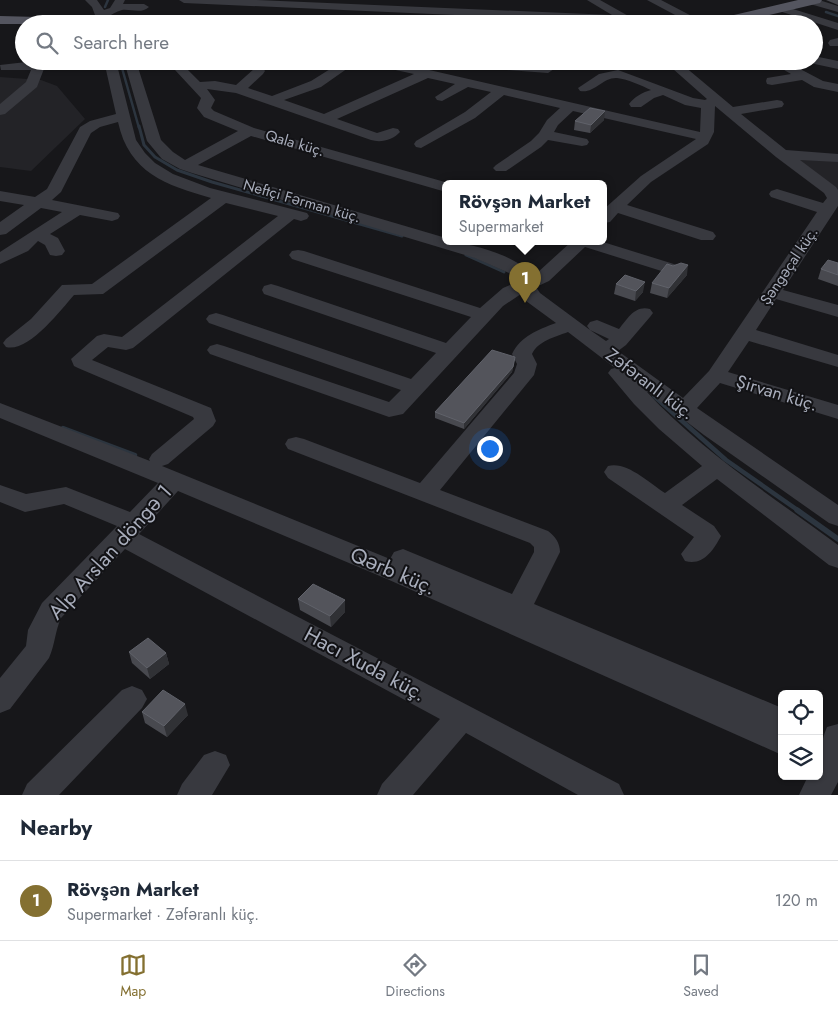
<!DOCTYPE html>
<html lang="en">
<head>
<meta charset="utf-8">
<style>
  :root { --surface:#fff; --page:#f6f6f7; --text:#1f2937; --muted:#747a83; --line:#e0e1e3; --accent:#847031 }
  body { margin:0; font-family:Jost,sans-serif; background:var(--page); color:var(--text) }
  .controls { position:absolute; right:15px; bottom:15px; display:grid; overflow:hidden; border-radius:8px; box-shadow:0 1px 4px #0004 }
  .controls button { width:45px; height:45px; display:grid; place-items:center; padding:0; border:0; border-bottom:1px solid var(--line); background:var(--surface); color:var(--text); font:25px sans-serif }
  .you { position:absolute; left:489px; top:448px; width:18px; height:18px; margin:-12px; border:4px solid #fff; border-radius:50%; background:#1a73e8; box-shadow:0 0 0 8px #1a73e833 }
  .badge { display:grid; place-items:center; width:32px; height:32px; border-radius:50%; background:var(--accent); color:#fff; font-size:16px; font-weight:700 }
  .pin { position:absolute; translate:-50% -41px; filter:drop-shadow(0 1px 2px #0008) }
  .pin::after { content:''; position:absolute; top:26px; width:18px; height:15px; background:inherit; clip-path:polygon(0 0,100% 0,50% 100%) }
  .popup { position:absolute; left:442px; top:180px; width:165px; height:65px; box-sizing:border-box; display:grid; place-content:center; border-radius:8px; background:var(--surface); filter:drop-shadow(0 1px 4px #0005); font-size:16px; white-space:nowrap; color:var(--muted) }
  .popup b { font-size:19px; color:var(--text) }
  .popup::after { content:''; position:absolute; left:50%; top:100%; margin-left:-10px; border:10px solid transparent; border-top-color:var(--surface) }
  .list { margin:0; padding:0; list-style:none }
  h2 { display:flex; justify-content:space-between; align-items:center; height:65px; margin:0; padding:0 20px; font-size:21px }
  h2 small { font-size:16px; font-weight:400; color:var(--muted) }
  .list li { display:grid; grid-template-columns:32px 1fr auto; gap:15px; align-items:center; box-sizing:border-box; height:80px; padding:0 20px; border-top:1px solid var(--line) }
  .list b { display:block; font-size:19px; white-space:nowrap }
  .list p { margin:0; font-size:16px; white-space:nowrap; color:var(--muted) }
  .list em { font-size:16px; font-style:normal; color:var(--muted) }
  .icon { flex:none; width:28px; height:28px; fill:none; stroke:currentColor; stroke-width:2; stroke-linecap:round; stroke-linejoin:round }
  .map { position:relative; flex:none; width:838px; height:795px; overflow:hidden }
  .search { position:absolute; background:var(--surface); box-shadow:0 1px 4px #0004; left:15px; right:15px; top:15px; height:55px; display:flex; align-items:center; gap:12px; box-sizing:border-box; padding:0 18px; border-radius:28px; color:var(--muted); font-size:19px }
  .sheet { height:145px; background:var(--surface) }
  nav { display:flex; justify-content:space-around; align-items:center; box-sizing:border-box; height:70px; border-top:1px solid var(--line); background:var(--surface); font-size:14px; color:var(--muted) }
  nav a { display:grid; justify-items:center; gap:2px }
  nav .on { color:var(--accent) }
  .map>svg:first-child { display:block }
  .built { fill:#232327 }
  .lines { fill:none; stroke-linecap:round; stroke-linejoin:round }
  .stream-far3 { stroke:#2c353f; stroke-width:2.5 }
  .stream-far2 { stroke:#2c353f; stroke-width:3 }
  .stream-far1 { stroke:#2c353f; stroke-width:4.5 }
  .stream { stroke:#2c353f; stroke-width:5.5 }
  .minor { fill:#38393f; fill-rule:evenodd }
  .major { fill:#54555f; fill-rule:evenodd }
  .wall { fill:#48494f }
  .shaded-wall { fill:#303135 }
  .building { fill:#53545b; stroke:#60626a }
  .labels { text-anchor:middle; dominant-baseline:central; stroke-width:4; stroke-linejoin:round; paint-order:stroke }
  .far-street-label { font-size:15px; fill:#a8adbb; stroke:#121215 }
  .street-label { font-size:18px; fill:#a8adbb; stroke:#121215 }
  .near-street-label { font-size:21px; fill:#a8adbb; stroke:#121215 }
</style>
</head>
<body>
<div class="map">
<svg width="838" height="795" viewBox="0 0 838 795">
  <rect width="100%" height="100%" fill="#17171a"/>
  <!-- built -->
  <path class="built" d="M0 77 41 80 57 86 85 119 31 171 0 167Z
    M794 157 838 161V192Z"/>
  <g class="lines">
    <!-- stream-far3 -->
    <path class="stream-far3" d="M105 7 108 0
      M826 12 838 16
      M120 61 139 128"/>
    <!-- stream-far2 -->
    <path class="stream-far2" d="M139 126 144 145 155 157 177 170 212 182 402 236
      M466 255 504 272"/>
    <!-- stream-far1 -->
    <path class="stream-far1" d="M654 396 726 460 799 511
      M63 428 135 455"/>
    <!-- stream -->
    <path class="stream" d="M797 510 838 539"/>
    <!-- minor -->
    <path class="minor" d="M85 0H97L104 10 110 8 115 0H125L123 4H144L149 7C142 14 131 9 122 10 110 13 102 24 89 24V20L95 15 92 7Z
      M179 0H257L612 15 587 0H600L632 18 626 21H588L184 3Z
      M647 0H661L707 24H692Z
      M802 0H819L838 6V12L803 2Z
      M780 5 838 23V30L776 10 774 8 776 6Z
      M838 38V46H830L828 43 830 40Z
      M814 56 838 61V69L810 63 809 61H814Z
      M35 61H47L37 87 5 114 0 115V104L26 82 31 70H1L0 65Z
      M104 61H116L136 140 145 153 155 163 173 174 210 188 307 213 309 216 307 219 301 221 294 219 133 348 126 350 108 347 92 360 211 408 216 421 213 426 168 464 162 466 390 559 394 552 403 549 512 594 534 552V547L530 543 288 449 285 444 288 439 296 437 304 439 420 483 514 373 517 364 512 354C521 336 537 330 556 323L526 301 521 294 503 306 403 414 389 417 210 354 207 350 210 346 217 344 224 346 389 402 401 390 209 323 206 319 209 315 216 313 223 315 411 379 436 353 264 294 262 290 264 286 271 284 278 286 446 343 471 317 292 259 289 255 292 251 298 250 304 251 480 308 503 288 517 282 509 273 475 258 192 173 180 169 162 159 147 141 124 61H136L161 140 173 152 185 160 238 131 204 117 197 108 201 98 175 70 176 61H188L187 69 200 82 215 81 236 85 255 68H263L265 71 263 74 248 88 272 96 311 81 343 61H358L321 87 284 100 324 114 414 74 368 64 366 61H390L700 132 701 108 685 105 663 95 654 98 641 107H631L629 104C634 97 643 92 651 90 642 86 628 79 617 78 603 77 594 94 580 91L578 88 599 74 618 70 693 98 705 100 707 99 664 61H678L733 107 777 100 782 101 784 104 782 107 741 114 786 150 838 154V162L800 160 836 187 838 190V206L783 290 838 305V317L776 299 756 330 838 355V367L749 341 728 372 838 405V419L720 383 697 408 838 505V526L829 523 704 435 646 391C701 451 773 497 838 545V568L829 565 717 479 682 505 714 526 721 536C713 551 703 566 685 561L681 554 694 537 608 478 604 472 608 466C627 461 649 483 665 493L702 466 659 429 634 404 608 373 611 369 615 368 568 332C555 337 538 341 532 354L537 364 534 375 440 490 548 531C555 536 560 543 560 552L534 604 782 708V755L387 579 178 491 139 534 619 784 624 795H578L466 733 413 795H377L382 784 440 719 125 549 61 618C55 631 55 645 49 658L10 709 0 713V678L26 646 28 630 42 603 117 526 64 504 25 512 0 502V485L26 494 66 487 130 512 158 483 0 418V403L150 461 149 459 152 454 194 419 193 417 78 368 74 366 71 359 97 336 104 334 122 337 278 216 226 203 103 294 74 295C60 311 28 353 6 347L3 343 6 339 31 319 62 285 92 284 211 198C166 185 129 173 118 122L100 127 91 133 61 192 52 200 118 213 120 216 118 219 112 221 80 215 50 234 58 238 65 251 62 255 56 256 50 255 45 245 38 241 28 251 0 264V252L62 212 41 208 6 234 0 235V222L24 205 0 201V191L35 197 47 189 80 127 90 121 116 114ZM428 78 455 84 435 97 437 100 442 101 468 87 491 92 465 112 416 141 414 144 416 147 421 148 475 118 504 95 560 108 547 120 539 133 531 141 496 165 493 168 496 171H506L541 147 548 140 582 146 587 145 589 142 587 139 554 132 558 125 573 111 696 139 641 176 604 209V223L610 222 618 213 701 240H713L716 236 713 232 627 205 651 182 708 144 714 132 715 106 776 157 824 193 827 198 823 203 777 189 771 191 769 194 771 197 817 212 709 371 683 398 618 351 626 345 650 317 653 313 650 309C635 305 628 318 619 329L597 320 590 322 587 326 590 330 540 293 536 287 549 281 585 247 671 274 677 273 680 269 677 265 603 242H571L537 273 532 275C518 256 469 242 446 242V238L198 165 251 136 446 192V184H452L254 128 214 111 211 108 215 100 207 89 236 93 371 140C381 143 393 140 400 132L398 129 393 128 377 133 337 119ZM590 330 609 339 606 341Z
      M284 61H297L292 67 288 68 282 64Z
      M436 61H495L548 65 554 69 548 73 442 65Z
      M769 61H785L823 81 838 84V92L814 87 802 80 772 85 767 84 766 81 767 78 791 74Z
      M132 686 142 690 147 699 142 708 59 795H22L27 784 122 690Z
      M838 724V782L831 795H799L808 776H819C819 758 820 744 827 727Z
      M215 751 226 755 230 765 212 795H177L182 784 204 755Z"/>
    <!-- major -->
    <path class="major" d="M798 0H822L820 3 732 24H706L708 21Z
      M0 16 153 20 160 24H0Z"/>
  </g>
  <!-- wall -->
  <path class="wall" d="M826 0H838V5Z
    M604 120 590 133 574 130 575 121Z
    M838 263V286L818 279 821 269Z
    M687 275 667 298 650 293 652 283Z
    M616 284 643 292 635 301 614 294Z
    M515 357 512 372 464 429 435 418V412Z
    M298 599 345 600V612L331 627 300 610Z
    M129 652 166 653 169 664 150 679 132 663Z
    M142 712 188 715 167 737 145 723Z"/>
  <!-- shaded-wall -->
  <path class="shaded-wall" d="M605 111 604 120 590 133 591 125Z
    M688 265 687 275 667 298 669 288Z
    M645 282 643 292 635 301 636 291Z
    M515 357 512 372 464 429V423Z
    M345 600V612L331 627 330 616Z
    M166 653 169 664 150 679 147 668Z
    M185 704 188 715 167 737 164 726Z"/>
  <!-- building -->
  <path class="building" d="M590 108 605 111 591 125 575 121Z
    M828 260 838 263V275L821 269Z
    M681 263 688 265 669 288 652 283 667 264 673 266Z
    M625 275 645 282 636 291 616 284Z
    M492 350 515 357 513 367 464 423 435 412Z
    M313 584 345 600 330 616 298 599Z
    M148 638 166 653 147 668 129 652Z
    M163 690 185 704 164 726 142 712Z"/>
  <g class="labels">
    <!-- far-street labels -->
    <g class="far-street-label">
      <text transform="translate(295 143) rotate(16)">Qala küç.</text>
      <text transform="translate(302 201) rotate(16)">Neftçi Fərman küç.</text>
      <text transform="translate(789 266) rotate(-56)">Şəngəçal küç.</text>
    </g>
    <!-- street labels -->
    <g class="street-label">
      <text transform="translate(650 384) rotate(37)">Zəfəranlı küç.</text>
      <text transform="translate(777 393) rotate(17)">Şirvan küç.</text>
    </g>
    <!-- near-street labels -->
    <g class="near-street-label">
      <text transform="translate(110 552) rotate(-48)">Alp Arslan döngə 1</text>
      <text transform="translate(393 571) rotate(23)">Qərb küç.</text>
      <text transform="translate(365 664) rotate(28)">Hacı Xuda küç.</text>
    </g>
  </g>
</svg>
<div class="controls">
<button><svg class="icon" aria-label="locate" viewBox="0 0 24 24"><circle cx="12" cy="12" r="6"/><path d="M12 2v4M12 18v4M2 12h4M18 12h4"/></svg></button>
<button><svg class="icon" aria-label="layers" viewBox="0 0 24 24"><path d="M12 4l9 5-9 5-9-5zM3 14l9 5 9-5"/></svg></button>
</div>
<div class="you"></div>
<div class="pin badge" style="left:525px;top:303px">1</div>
<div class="popup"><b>Rövşən Market</b>Supermarket</div>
<div class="search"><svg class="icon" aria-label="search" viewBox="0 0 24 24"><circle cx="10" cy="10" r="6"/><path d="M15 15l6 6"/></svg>Search here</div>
</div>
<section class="sheet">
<h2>Nearby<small></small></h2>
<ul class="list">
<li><span class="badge">1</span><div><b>Rövşən Market</b><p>Supermarket · Zəfəranlı küç.</p></div><em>120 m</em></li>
</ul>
</section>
<nav>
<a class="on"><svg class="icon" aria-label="map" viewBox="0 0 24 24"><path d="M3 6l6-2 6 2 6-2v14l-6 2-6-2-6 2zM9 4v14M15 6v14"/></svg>Map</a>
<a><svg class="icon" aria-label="directions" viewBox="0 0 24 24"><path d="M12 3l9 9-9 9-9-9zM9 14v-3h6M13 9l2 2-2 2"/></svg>Directions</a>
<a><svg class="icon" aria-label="saved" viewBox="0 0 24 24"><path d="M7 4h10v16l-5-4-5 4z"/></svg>Saved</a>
</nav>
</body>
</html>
